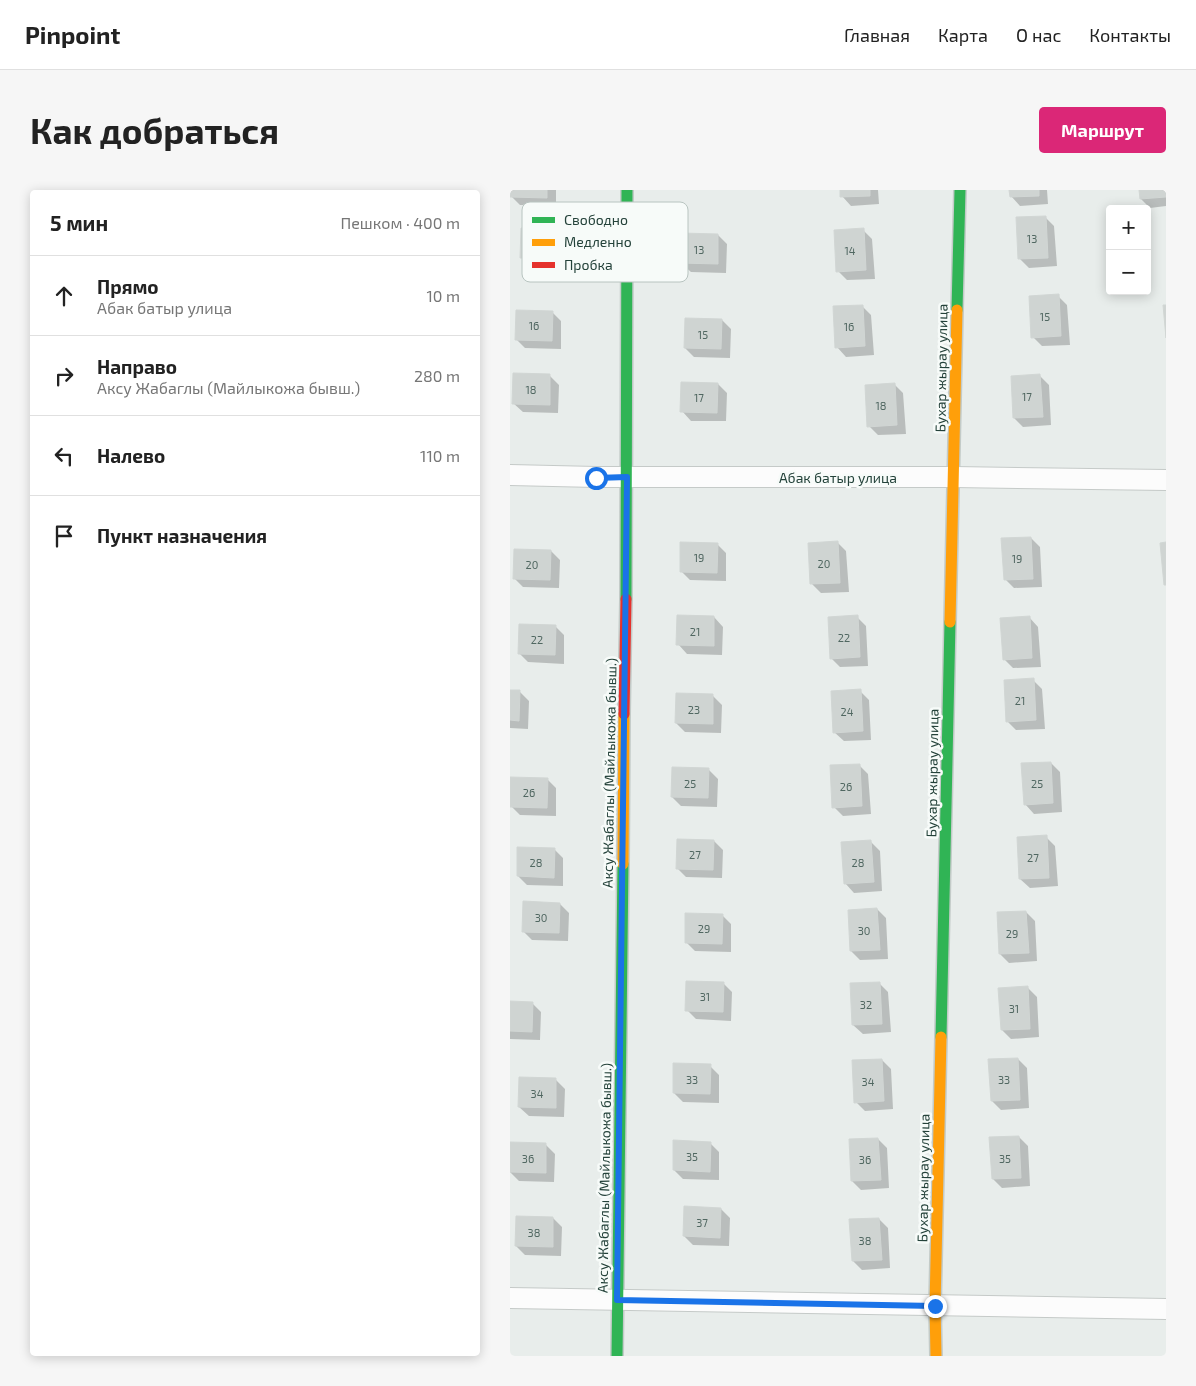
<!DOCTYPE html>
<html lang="ru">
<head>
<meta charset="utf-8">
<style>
  :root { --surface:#fff; --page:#f6f6f6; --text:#222; --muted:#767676; --line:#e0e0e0; --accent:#db2777 }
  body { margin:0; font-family:"Exo 2",sans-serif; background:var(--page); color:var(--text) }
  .controls { position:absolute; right:15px; top:15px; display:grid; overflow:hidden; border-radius:5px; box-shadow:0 2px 12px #0003 }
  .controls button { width:45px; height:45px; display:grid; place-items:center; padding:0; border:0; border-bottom:1px solid var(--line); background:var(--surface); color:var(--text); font:25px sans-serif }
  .stop { position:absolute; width:15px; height:15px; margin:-11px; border:4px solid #1a73e8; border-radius:50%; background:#fff }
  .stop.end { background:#1a73e8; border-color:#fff; box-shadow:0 1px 5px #0008 }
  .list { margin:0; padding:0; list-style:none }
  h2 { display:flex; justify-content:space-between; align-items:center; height:65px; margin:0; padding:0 20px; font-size:21px }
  h2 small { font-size:16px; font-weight:400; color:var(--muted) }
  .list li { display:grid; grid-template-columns:32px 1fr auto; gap:15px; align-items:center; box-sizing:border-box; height:80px; padding:0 20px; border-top:1px solid var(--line) }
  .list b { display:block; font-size:19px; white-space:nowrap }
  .list p { margin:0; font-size:16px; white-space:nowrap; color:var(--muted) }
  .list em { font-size:16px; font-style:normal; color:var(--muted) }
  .icon { flex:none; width:28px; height:28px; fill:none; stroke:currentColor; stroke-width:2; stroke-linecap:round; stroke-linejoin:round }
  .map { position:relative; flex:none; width:656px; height:1166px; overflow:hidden; border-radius:5px }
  header { display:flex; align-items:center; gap:30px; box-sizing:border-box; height:70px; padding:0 25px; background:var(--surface); border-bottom:1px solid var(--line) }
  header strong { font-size:24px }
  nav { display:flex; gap:28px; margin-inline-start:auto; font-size:18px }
  .intro { display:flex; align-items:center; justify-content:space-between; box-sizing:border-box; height:120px; padding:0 30px }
  h1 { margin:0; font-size:35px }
  .button { padding:12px 22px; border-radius:5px; background:var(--accent); color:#fff; font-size:18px; font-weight:700 }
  main { display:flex; gap:30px; padding:0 30px }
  aside { flex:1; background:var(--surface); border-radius:5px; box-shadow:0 2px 12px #0003 }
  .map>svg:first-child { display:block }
  .shadow { fill:#0003 }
  .building { fill:#cfd4d2; stroke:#d1d6d4 }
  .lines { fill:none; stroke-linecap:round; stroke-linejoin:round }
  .street-casing { stroke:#c5cac8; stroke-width:22 }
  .fast-casing { stroke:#c3cbc8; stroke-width:14 }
  .slow-casing { stroke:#c3cbc8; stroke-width:14 }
  .jam-casing { stroke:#c3cbc8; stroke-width:14 }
  .street { stroke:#fcfcfc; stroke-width:20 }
  .fast { stroke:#30b455; stroke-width:11 }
  .slow { stroke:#ff9f0a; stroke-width:11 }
  .jam { stroke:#e5322d; stroke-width:11 }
  .route { stroke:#1a73e8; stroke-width:6 }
  .labels { text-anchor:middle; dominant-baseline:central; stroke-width:5; stroke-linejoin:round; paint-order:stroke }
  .number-label { font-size:11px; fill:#506761 }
  .street-label { font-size:14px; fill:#24423a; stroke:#f7fbf9 }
  .key { fill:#f7fbf9; stroke:#b8c4c0; stroke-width:1 }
  .key-label { font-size:14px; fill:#24423a }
</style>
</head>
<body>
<header>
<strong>Pinpoint</strong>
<nav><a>Главная</a><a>Карта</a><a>О нас</a><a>Контакты</a></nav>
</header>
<div class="intro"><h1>Как добраться</h1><a class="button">Маршрут</a></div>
<main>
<aside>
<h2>5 мин<small>Пешком · 400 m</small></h2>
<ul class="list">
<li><svg class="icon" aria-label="ahead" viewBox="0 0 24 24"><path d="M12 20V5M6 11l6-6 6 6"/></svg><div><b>Прямо</b><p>Абак батыр улица</p></div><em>10 m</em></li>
<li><svg class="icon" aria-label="right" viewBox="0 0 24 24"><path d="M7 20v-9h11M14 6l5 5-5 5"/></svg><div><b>Направо</b><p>Аксу Жабаглы (Майлыкожа бывш.)</p></div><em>280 m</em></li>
<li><svg class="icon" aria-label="left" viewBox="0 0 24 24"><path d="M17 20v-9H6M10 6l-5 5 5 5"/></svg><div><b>Налево</b></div><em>110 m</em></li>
<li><svg class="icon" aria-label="arrive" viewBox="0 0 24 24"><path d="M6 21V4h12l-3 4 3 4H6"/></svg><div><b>Пункт назначения</b></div></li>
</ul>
</aside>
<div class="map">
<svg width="656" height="1166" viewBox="0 0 656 1166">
  <rect width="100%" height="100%" fill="#e8edeb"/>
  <!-- shadow -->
  <path class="shadow" d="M1 0H46V16L10 15 1 6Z
    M331 0H368L369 14 341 16 332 6Z
    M501 0H537L538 14 510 16 501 6Z
    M630 0H656V16L640 18 631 9Z
    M535 27 544 36 547 76 519 78 510 69Z
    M48 40 57 49 56 78 21 76 12 67Z
    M353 40 362 49 365 89 337 90 328 81Z
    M208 45 217 54 216 83 181 82 171 73Z
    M548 106 557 115 560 155 532 156 523 147Z
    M352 116 361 125 364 165 336 167 327 157Z
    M42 122 51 131V159L15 158 6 149Z
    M212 130 221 139 220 168 184 167 175 158Z
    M40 186 49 195 48 223 13 222 3 213Z
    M530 186 539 195 541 235 513 237 504 228Z
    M208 194 217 203 216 231H181L172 221Z
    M384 194 393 203 396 244 368 245 359 236Z
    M521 348 530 357 532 397 504 398 495 389Z
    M327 352 336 361 339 402 311 403 302 394Z
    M207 354 216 363V391L180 390 171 381Z
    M41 361 50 370 49 398 13 397 4 388Z
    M204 427 213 437 212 465 177 464 168 454Z
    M347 427 356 436 358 476 330 477 321 468Z
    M519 427 528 437 531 477 503 478 494 469Z
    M45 436 54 445V474L18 472 9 463Z
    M523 490 532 499 535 539 506 540 497 531Z
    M0 501 10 502 19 511 18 539 0 538Z
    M350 501 359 510 361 550 334 551 324 542Z
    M203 506 212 515 211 543 175 542 166 533Z
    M541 573 550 582 552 622 524 624 515 614Z
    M349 575 358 584 361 624 333 626 324 617Z
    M198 579 208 589 207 617 171 616 162 607Z
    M37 589 46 598V626L10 625 1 616Z
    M536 647 545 656 548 696 520 698 510 689Z
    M204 651 213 660 212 688 176 687 167 678Z
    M361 652 370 661 372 701 344 703 335 693Z
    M44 659 53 668V696L17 695 8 686Z
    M50 714 59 723 58 751 22 750 13 741Z
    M367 719 376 728 378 769 350 770 341 761Z
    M516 722 525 731 527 771 499 773 490 764Z
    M212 725 221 734V762L185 761 176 752Z
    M213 793 222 802 221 831 186 829 177 820Z
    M369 793 378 802 381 842 353 844 343 835Z
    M518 798 527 807 529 847 501 849 492 840Z
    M0 812 22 813 31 822 30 850 0 849Z
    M508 869 517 878 519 918 491 920 482 911Z
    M372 870 381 879 383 919 355 921 346 912Z
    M200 876 209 885V913L173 912 164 903Z
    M46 890 55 899 54 927 19 926 9 917Z
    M509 947 518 956 520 996 492 998 483 989Z
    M368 949 377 958 379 998 351 1000 342 991Z
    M200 953 209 962V990L173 989 164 980Z
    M36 955 45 964 44 992 9 991 0 982Z
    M211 1019 220 1028 219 1056 183 1055 174 1046Z
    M43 1028 52 1037 51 1066 15 1065 6 1056Z
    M369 1029 378 1038 380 1078 352 1080 343 1071Z"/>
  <!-- building -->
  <path class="building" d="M0 0H37V8L0 7Z
    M330 0H360V6L330 7Z
    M499 0H529V6L500 7Z
    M629 0H656V7L630 9Z
    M536 26 538 68 508 69 506 27Z
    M11 38 49 39 48 69 10 68Z
    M354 38 356 80 326 82 324 40Z
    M171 43 208 44V74L170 73Z
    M549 104 551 146 521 148 519 106Z
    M353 115 355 156 325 158 323 116Z
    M653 115H656V148Z
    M6 120 43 121 42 151 5 150Z
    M175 128 212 129 211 159 174 158Z
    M3 183 40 184V215L2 214Z
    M530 184 533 227 503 228 501 186Z
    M171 192 208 193 207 223 170 222Z
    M385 193 387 235 357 237 355 195Z
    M521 347 523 389 494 390 491 348Z
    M328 351 330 393 300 394 298 353Z
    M170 352 208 353 207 383 170 382Z
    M656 352V395H654L650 353Z
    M4 359 41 360 40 390 3 389Z
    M167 425 204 426V456L166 455Z
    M348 425 350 467 320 469 318 427Z
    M520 426 522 468 493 470 490 428Z
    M9 434 46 435 45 465 8 464Z
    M524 488 526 530 496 532 494 490Z
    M351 499 353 541 323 543 321 501Z
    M0 500H10L9 531 0 530Z
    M166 503 203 504V534L165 533Z
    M541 572 543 613 514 615 511 573Z
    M350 574 352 616 322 618 320 575Z
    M162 577 199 578 198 608 161 607Z
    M0 587 38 588 37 618 0 617Z
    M537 645 539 688 509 689 507 647Z
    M167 649 204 650 203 680 166 679Z
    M361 650 364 692 334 694 331 652Z
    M7 657 45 658 44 688 7 686Z
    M13 711 50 713 49 743 12 742Z
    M367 718 370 760 340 761 338 720Z
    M516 721 519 763 489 764 487 722Z
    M175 723 213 724 212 754 175 753Z
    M176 791 214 792 213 822 175 821Z
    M370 792 372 834 342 835 340 793Z
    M518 796 520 839 491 840 488 798Z
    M0 811 23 812 22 842 0 841Z
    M508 868 510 910 481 911 478 869Z
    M372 869 374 911 344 913 342 870Z
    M163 873 201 874 200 904 163 903Z
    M9 887 46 888V918L8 917Z
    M509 946 511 988 482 989 479 947Z
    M368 948 371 990 341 991 339 949Z
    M163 950 201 952 200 982 163 980Z
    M0 952 36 953V983L0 982Z
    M174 1016 211 1018 210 1048 173 1046Z
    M6 1026 43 1027V1057L5 1056Z
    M369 1028 372 1070 342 1071 339 1029Z"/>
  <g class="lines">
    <defs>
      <path id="street" d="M0 285 86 287H444L656 290
        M0 1108 656 1119"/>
      <path id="fast" d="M447 120 450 0
        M116 409 117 0
        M431 847 440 432
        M107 1166 113 674"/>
      <path id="slow" d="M440 432 447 120
        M113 674 114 524
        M426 1166 425 1116 431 847"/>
      <path id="jam" d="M114 524 116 409"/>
    </defs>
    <!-- street casing -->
    <use href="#street" class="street-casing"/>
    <!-- fast casing -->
    <use href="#fast" class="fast-casing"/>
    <!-- slow casing -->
    <use href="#slow" class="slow-casing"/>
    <!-- jam casing -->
    <use href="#jam" class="jam-casing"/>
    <!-- street -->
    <use href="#street" class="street"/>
    <!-- fast -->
    <use href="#fast" class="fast"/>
    <!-- slow -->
    <use href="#slow" class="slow"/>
    <!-- jam -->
    <use href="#jam" class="jam"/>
  </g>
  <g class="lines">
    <!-- route -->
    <path class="route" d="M86 288 117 287 107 1110 425 1116"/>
  </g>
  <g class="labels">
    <!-- number labels -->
    <g class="number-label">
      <text x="522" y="48">13</text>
      <text x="189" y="59">13</text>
      <text x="340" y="60">14</text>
      <text x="535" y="126">15</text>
      <text x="24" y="135">16</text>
      <text x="339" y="136">16</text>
      <text x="193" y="144">15</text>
      <text x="21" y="199">18</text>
      <text x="517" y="206">17</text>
      <text x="189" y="207">17</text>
      <text x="371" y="215">18</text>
      <text x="189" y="367">19</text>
      <text x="507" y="368">19</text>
      <text x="314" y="373">20</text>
      <text x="22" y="374">20</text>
      <text x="185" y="441">21</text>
      <text x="334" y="447">22</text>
      <text x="27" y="449">22</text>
      <text x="510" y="510">21</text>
      <text x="184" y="519">23</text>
      <text x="337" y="521">24</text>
      <text x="180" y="593">25</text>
      <text x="527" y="593">25</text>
      <text x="336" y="596">26</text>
      <text x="19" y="602">26</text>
      <text x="185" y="664">27</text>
      <text x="523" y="667">27</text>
      <text x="26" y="672">28</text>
      <text x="348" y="672">28</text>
      <text x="31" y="727">30</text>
      <text x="194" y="738">29</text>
      <text x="354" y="740">30</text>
      <text x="502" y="743">29</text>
      <text x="195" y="806">31</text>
      <text x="356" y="814">32</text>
      <text x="504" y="818">31</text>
      <text x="182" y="889">33</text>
      <text x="494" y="889">33</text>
      <text x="358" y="891">34</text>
      <text x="27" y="903">34</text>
      <text x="182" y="966">35</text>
      <text x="18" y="968">36</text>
      <text x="495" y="968">35</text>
      <text x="355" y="969">36</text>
      <text x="192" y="1032">37</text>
      <text x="24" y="1042">38</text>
      <text x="355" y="1050">38</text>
    </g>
    <!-- street labels -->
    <g class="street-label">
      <text transform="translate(431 178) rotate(-89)">Бухар жырау улица</text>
      <text x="328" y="287">Абак батыр улица</text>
      <text transform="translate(99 583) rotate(-89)">Аксу Жабаглы (Майлыкожа бывш.)</text>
      <text transform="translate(422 583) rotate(-89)">Бухар жырау улица</text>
      <text transform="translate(94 988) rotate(-89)">Аксу Жабаглы (Майлыкожа бывш.)</text>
      <text transform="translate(413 988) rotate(-89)">Бухар жырау улица</text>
    </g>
  </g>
  <!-- legend -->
  <rect x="12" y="12" width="166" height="80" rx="8" class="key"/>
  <rect x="22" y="27" width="23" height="6" fill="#30b455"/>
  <rect x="22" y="49" width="23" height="7" fill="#ff9f0a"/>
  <rect x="22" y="72" width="23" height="6" fill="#e5322d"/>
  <g class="key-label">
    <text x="54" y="35">Свободно</text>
    <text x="54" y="57">Медленно</text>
    <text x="54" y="80">Пробка</text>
  </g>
</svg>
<div class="controls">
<button>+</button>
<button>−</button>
</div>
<div class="stop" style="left:86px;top:288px"></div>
<div class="stop end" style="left:425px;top:1116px"></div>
</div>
</main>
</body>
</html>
